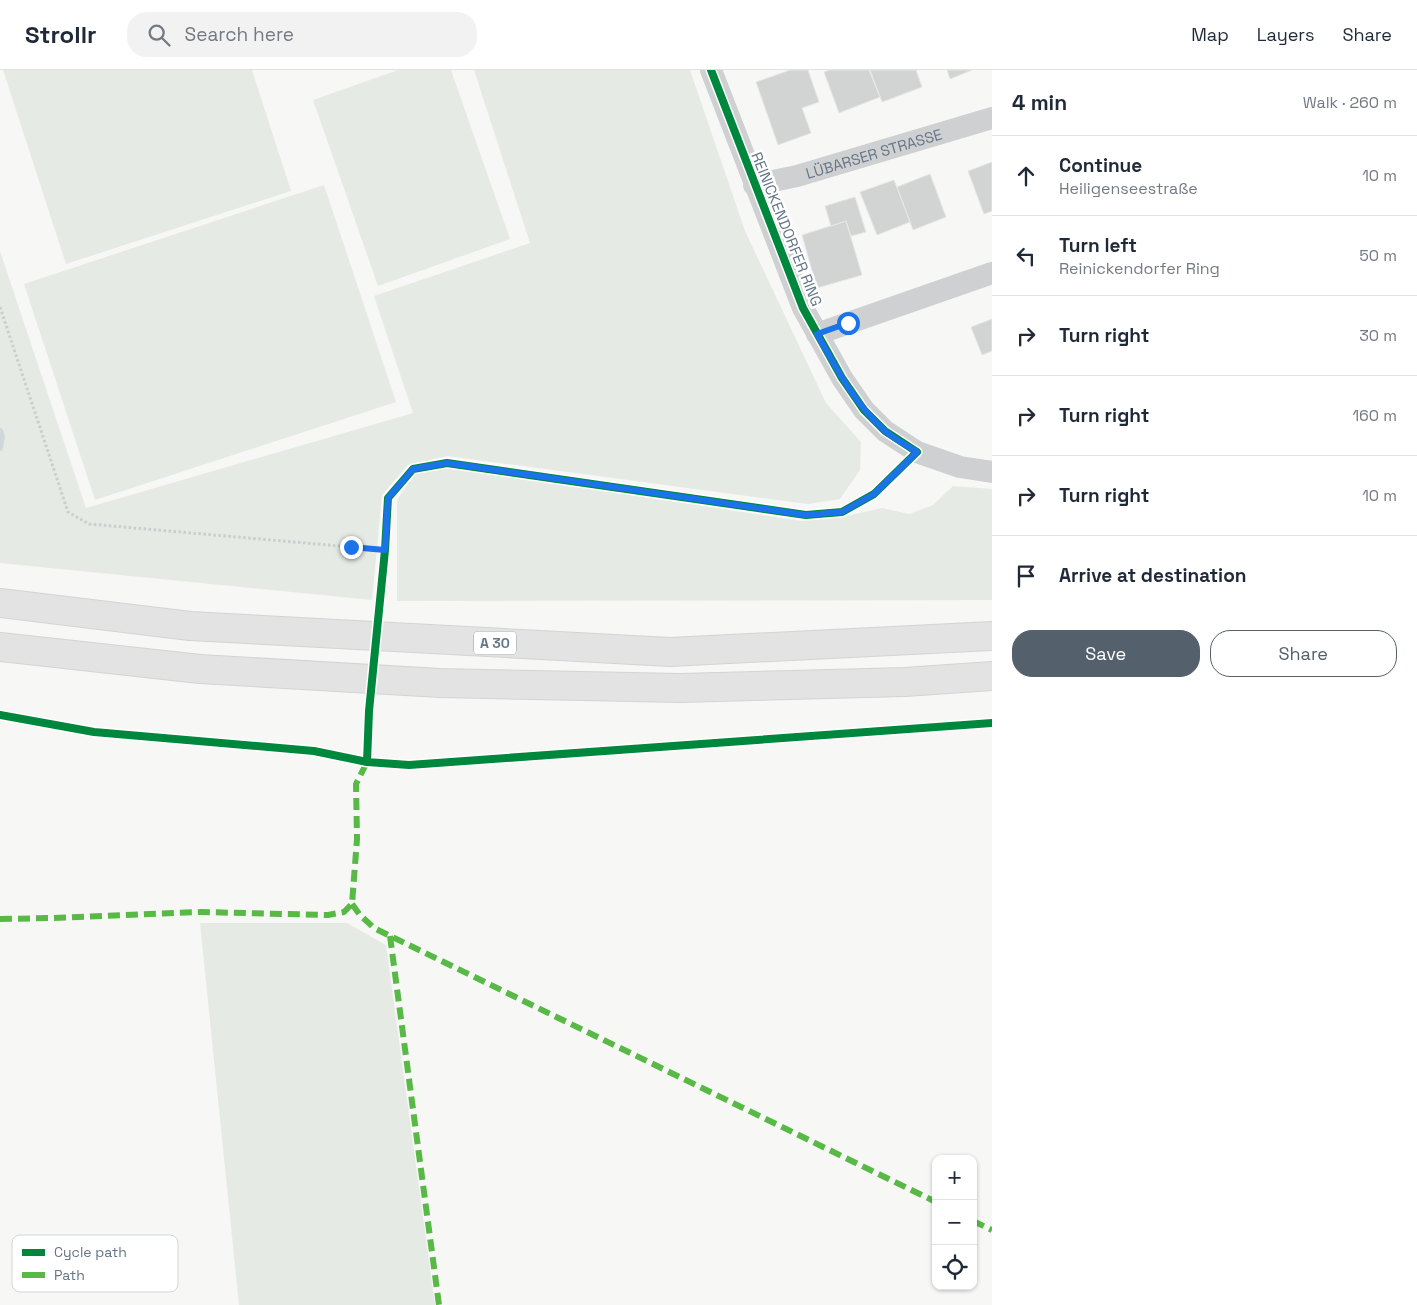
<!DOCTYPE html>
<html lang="en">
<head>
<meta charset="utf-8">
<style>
  :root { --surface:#fff; --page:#f2f2f3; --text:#1f2937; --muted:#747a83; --line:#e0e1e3; --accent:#55606d }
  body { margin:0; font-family:"Space Grotesk",sans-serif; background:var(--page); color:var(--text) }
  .controls { position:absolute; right:15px; bottom:15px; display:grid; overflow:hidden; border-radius:10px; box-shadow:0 1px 4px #0004 }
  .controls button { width:45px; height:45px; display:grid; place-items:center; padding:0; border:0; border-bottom:1px solid var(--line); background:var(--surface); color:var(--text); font:25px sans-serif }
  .stop { position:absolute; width:15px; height:15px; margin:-11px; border:4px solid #1a73e8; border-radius:50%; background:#fff }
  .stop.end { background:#1a73e8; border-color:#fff; box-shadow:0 1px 5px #0008 }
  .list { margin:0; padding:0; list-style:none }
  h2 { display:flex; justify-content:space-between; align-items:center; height:65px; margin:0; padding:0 20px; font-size:21px }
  h2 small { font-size:16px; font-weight:400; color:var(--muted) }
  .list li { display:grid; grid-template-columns:32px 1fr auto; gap:15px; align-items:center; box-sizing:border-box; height:80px; padding:0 20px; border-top:1px solid var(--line) }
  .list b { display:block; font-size:19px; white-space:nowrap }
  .list p { margin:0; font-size:16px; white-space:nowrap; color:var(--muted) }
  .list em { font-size:16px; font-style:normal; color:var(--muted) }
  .actions { display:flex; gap:10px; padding:15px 20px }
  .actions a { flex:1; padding:11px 0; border:1px solid var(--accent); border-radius:20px; text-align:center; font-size:18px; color:var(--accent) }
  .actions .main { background:var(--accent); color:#fff }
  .icon { flex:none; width:28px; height:28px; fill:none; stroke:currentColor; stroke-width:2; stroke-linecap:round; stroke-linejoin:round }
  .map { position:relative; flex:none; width:992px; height:1235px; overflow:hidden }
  header { display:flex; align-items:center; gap:30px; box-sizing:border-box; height:70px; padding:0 25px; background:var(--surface); border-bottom:1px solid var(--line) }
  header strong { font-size:24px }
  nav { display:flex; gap:28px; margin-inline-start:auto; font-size:18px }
  .search { width:350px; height:45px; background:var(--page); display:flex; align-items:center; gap:12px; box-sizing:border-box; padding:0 18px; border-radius:20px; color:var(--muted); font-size:19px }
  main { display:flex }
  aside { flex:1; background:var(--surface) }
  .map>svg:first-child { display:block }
  .green { fill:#e6eae4 }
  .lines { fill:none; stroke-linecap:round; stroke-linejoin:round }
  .stream { stroke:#d0d8db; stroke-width:6 }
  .building { fill:#d2d3d3; stroke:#e6e6e6 }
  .motorway-casing { stroke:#d3d4d4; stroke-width:30 }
  .path { stroke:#cccdce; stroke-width:3; stroke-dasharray:2.5 2.5; stroke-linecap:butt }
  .minor { stroke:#cfd0d1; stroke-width:22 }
  .motorway { stroke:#e2e3e2; stroke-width:28 }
  .quiet { stroke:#58b947; stroke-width:6; stroke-dasharray:12 6; stroke-linecap:butt }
  .cycleway-casing { stroke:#fff; stroke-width:11 }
  .cycleway { stroke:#00873e; stroke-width:8 }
  .route { stroke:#1a73e8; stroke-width:6 }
  .labels { text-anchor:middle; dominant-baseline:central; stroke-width:5; stroke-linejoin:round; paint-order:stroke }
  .shield { fill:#fff; stroke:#939fac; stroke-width:1 }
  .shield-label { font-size:14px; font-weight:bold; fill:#657688 }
  .street-label { font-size:15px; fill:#657688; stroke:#fff }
  .key { fill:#fff; stroke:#d1d6db; stroke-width:1 }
  .key-label { font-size:14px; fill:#657688 }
</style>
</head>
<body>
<header>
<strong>Strollr</strong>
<div class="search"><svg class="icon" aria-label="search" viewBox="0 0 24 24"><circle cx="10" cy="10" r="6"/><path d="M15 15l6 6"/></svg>Search here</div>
<nav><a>Map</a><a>Layers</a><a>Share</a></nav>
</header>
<main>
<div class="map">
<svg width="992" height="1235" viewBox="0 0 992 1235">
  <rect width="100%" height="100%" fill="#f7f7f6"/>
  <!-- green -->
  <path class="green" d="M3 0H252L291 121 66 194Z
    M398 0H451L510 169 378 216 313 30Z
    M474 0H690L745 161 826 333 861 372 860 400 840 429 808 434 447 386 408 395 382 425 372 530 0 493V181L86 438 413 343 374 226 530 173Z
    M324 115 396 332 95 430 24 214Z
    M446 397 802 451 842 447 882 438 909 444 933 435 953 416 992 419V530L397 531V430L414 404Z
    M200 853H347L386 875 435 1235H239Z"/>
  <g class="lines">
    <!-- stream -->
    <path class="stream" d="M0 361 2 367 0 378"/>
  </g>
  <!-- building -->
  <path class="building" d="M790 0H808L819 32 802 38 811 63 778 75 756 12Z
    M829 0H869L880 27 839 43 824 2Z
    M870 0H916L922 17 882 32Z
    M947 0H972L950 9Z
    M992 92V141L984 144 968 101Z
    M930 104 946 147 913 160 897 117Z
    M894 110 910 152 877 165 860 122Z
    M855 127 866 162 851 166 846 151 831 156 825 136Z
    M846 151 862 205 817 218 802 165Z
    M992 249V281L982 285 971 257Z"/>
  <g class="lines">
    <defs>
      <path id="motorway" d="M0 533 190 556 670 582 992 566
        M0 577 200 599 440 613 680 618 905 612 992 606"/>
    </defs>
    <!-- motorway casing -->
    <use href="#motorway" class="motorway-casing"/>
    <!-- path -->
    <path class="path" d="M0 237 68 442 89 454 385 480 388 428 413 399 447 393 806 445 842 442 874 424 902 397"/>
    <!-- minor -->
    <g class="minor">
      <path d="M711 0 803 238 842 308 864 340 885 361 917 382 960 397 992 402"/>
      <path id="s1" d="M754 115 797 106 992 48"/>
      <path d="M817 264 992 203"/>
    </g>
    <!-- motorway -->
    <use href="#motorway" class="motorway"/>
    <!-- quiet -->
    <path class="quiet" d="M352 834 360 845 374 858 936 1132
      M0 849 53 848 201 842 328 845 344 842 352 834 357 769 356 714 367 692V689
      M390 866 439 1235
      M973 1151 992 1160"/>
    <defs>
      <path id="cycleway" d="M0 645 94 662 314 681 367 692 409 695 992 653
        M367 692 369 641 385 480 388 428 413 399 447 393 806 445 842 442 874 424 917 382 885 361 864 340 842 308 803 238 711 0"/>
    </defs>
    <!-- cycleway casing -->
    <use href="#cycleway" class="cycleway-casing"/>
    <!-- cycleway -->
    <use href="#cycleway" class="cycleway"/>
  </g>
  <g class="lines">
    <!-- route -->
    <path class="route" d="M351 477 385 480 388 428 413 399 447 393 806 445 842 442 874 424 917 382C906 375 894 369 884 360 855 334 836 298 817 264L848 253"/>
  </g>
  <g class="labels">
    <!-- shield labels -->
    <rect class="shield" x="474" y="561.5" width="42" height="23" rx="4"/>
    <g class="shield-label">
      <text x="495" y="573">A 30</text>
    </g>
    <!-- street labels -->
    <g class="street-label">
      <text stroke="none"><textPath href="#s1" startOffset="124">LÜBARSER STRASSE</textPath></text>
      <text transform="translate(787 159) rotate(68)">REINICKENDORFER RING</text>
    </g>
  </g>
  <!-- legend -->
  <rect x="12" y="1165" width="166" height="57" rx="8" class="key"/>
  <rect x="22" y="1179" width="23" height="7" fill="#00873e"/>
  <rect x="22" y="1202" width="23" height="6" fill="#58b947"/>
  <g class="key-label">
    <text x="54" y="1187">Cycle path</text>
    <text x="54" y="1210">Path</text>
  </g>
</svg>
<div class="controls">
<button>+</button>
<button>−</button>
<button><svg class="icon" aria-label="locate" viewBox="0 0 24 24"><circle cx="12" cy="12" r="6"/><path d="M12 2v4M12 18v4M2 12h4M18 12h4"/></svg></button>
</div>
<div class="stop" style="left:848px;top:253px"></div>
<div class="stop end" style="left:351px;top:477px"></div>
</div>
<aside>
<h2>4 min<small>Walk · 260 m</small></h2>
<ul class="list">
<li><svg class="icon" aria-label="ahead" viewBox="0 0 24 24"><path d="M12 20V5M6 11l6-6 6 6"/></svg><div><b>Continue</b><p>Heiligenseestraße</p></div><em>10 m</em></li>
<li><svg class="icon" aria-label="left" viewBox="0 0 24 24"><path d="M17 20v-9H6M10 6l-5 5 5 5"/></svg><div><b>Turn left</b><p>Reinickendorfer Ring</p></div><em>50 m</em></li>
<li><svg class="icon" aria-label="right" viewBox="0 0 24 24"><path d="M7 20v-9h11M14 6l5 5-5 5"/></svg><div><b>Turn right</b></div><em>30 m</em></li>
<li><svg class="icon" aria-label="right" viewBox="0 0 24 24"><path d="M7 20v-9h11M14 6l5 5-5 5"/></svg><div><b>Turn right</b></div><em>160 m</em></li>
<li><svg class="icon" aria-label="right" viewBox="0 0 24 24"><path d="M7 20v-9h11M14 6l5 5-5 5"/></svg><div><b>Turn right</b></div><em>10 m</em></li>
<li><svg class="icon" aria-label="arrive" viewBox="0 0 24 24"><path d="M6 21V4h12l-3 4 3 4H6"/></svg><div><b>Arrive at destination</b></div></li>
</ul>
<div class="actions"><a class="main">Save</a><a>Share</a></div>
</aside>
</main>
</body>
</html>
